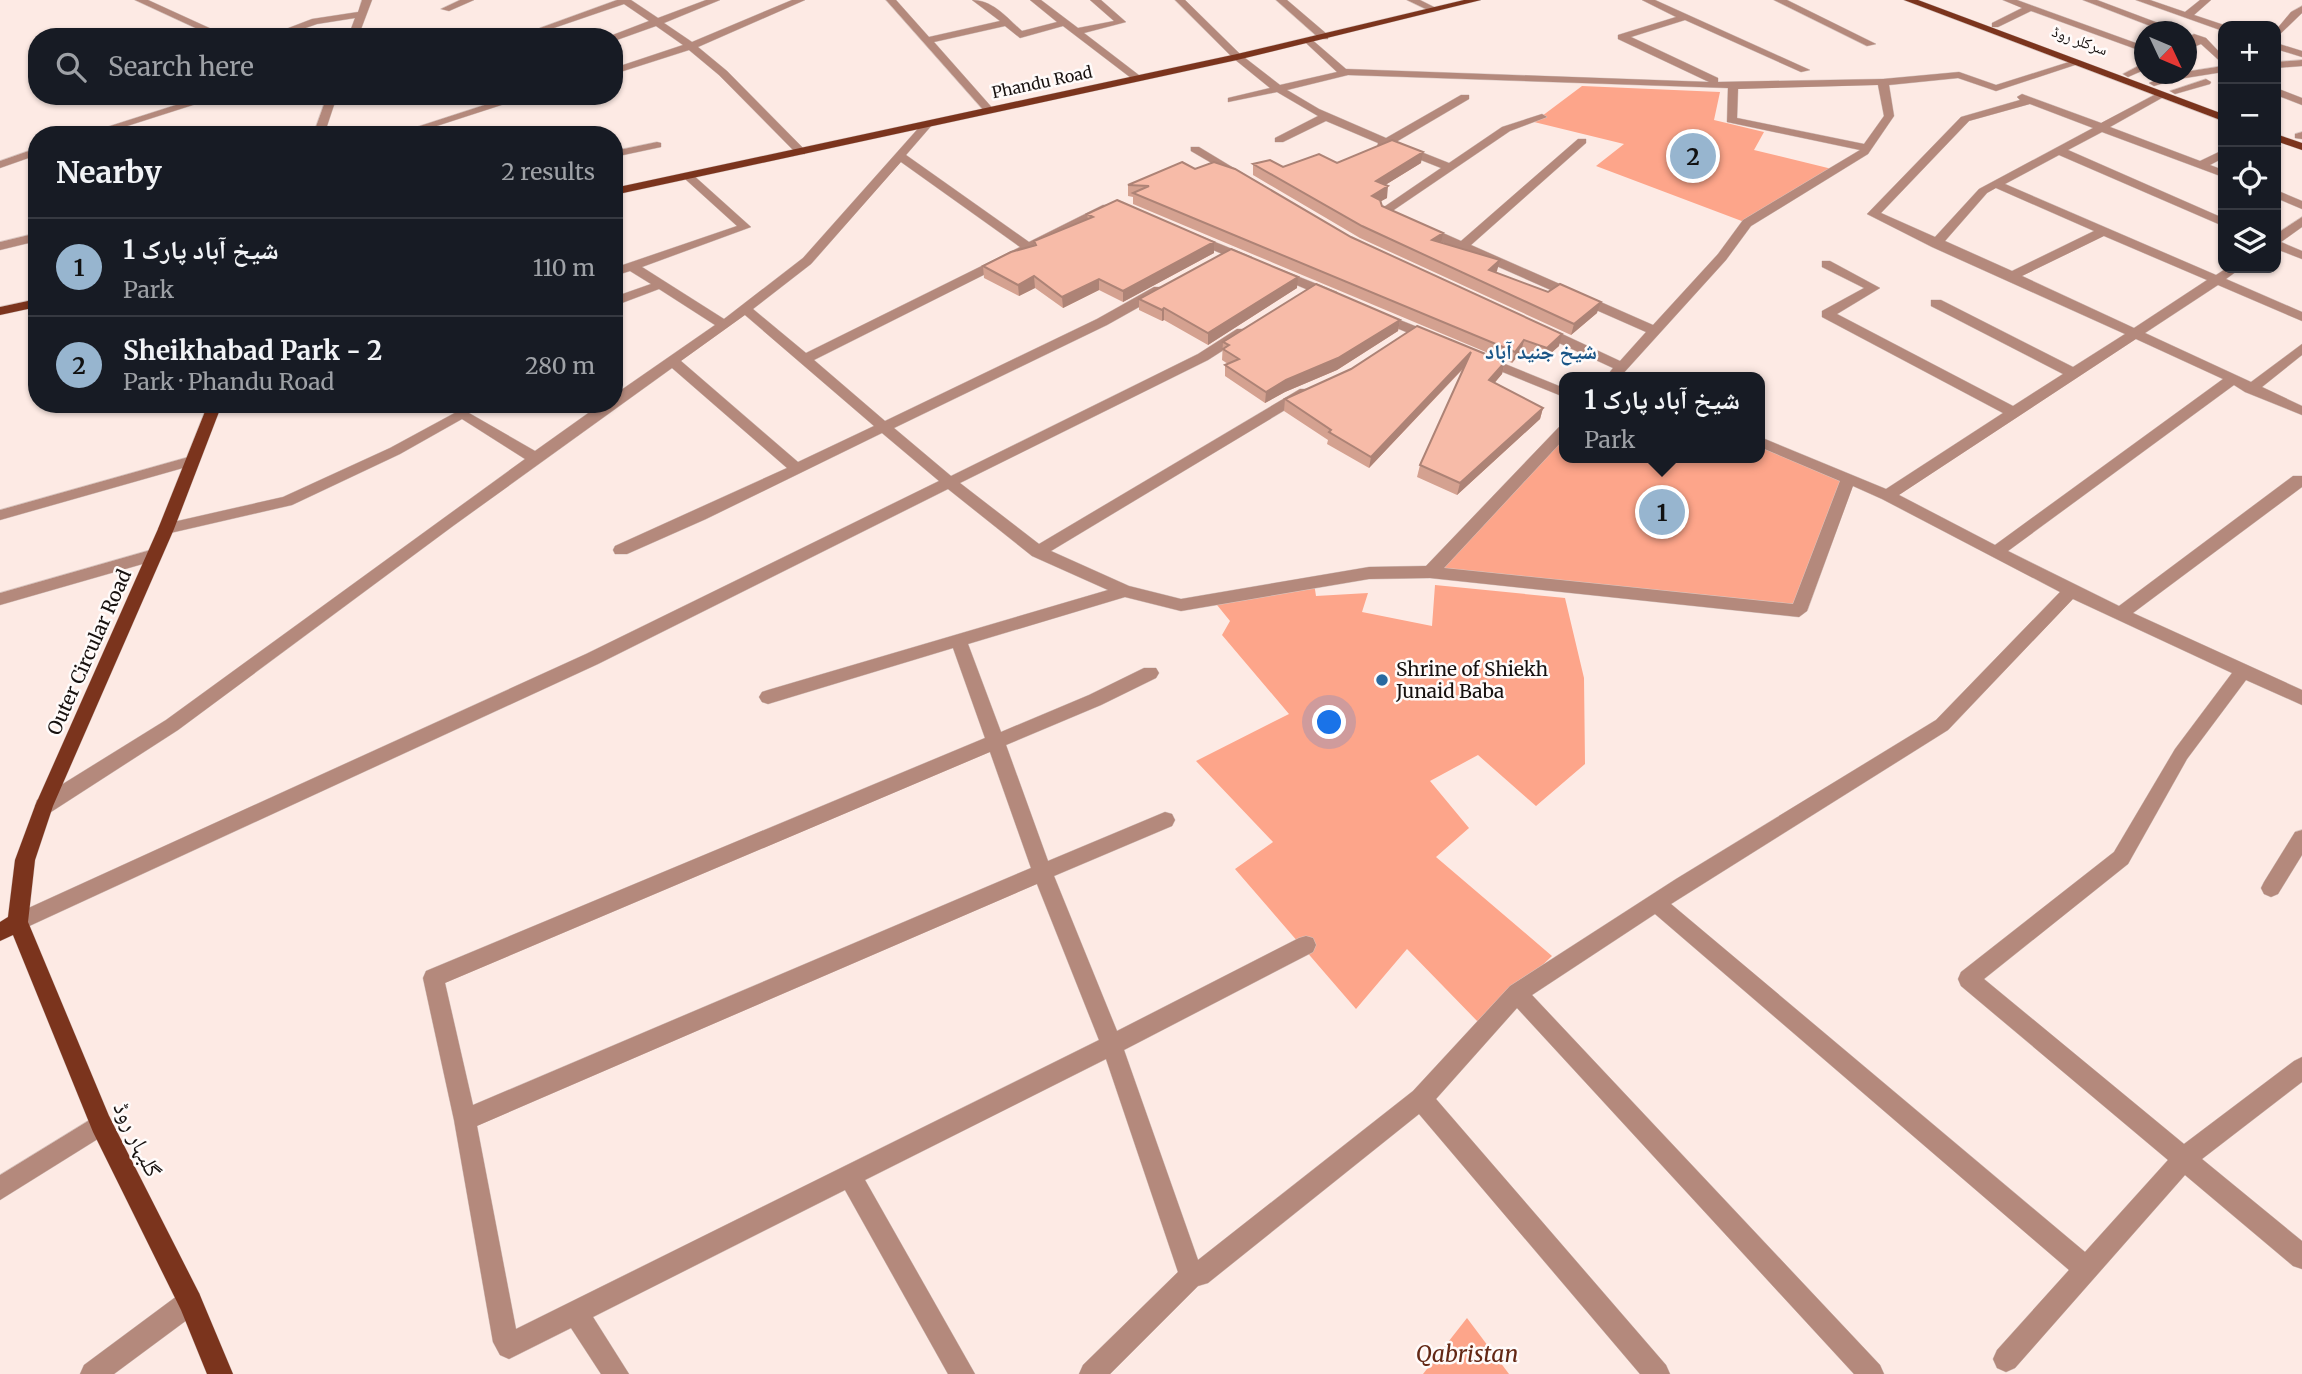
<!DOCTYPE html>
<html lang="en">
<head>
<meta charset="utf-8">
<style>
  :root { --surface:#171b24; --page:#242831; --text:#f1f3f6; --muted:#9ea1a6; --line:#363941; --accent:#97b5cf }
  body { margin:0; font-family:Merriweather,"Noto Naskh Arabic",serif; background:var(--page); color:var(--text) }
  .controls { position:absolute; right:21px; top:21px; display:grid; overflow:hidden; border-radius:14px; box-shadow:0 2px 5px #0004 }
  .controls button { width:63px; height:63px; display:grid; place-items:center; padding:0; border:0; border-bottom:2px solid var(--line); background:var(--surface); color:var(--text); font:35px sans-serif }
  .compass { position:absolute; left:2134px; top:21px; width:63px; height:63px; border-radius:50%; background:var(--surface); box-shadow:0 2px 5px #0004; rotate:134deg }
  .you { position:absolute; left:1330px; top:723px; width:24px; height:24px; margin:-18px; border:5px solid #fff; border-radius:50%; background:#1a73e8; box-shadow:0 0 0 10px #1a73e833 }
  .badge { display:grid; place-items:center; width:46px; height:46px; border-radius:50%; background:var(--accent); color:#111; font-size:23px; font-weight:700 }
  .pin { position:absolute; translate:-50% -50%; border:4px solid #fff; box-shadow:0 2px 7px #0006 }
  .popup { position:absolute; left:1559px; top:372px; width:206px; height:91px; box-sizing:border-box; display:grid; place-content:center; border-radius:14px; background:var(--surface); filter:drop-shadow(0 2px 5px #0005); font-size:23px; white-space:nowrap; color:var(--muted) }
  .popup b { font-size:26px; color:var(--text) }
  .popup::after { content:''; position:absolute; left:50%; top:100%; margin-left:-14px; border:14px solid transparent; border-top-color:var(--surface) }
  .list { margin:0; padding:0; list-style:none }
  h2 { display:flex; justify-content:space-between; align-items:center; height:91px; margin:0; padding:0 28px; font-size:30px }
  h2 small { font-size:23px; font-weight:400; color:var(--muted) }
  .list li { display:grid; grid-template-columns:46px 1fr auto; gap:21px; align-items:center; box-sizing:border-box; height:98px; padding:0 28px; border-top:2px solid var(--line) }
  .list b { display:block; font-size:26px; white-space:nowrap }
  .list p { margin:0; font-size:23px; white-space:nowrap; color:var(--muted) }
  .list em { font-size:23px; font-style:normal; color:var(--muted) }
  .icon { flex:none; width:38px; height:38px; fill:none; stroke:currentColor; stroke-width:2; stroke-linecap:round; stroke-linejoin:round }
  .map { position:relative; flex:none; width:2302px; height:1374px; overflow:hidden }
  .search { position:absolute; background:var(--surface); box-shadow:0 2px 5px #0004; left:28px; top:28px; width:595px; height:77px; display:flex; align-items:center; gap:18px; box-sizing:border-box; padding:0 24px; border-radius:28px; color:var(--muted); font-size:26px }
  .panel { position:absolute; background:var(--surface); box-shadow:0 2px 5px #0004; left:28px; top:126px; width:595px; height:287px; border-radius:28px }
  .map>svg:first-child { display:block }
  .green { fill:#fda58a }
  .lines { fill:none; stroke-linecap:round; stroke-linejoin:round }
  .minor-casing { stroke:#d8c7c2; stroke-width:1 }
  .major-casing { stroke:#d8c7c2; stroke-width:1 }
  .minor { fill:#b4897c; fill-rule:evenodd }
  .major { fill:#7b341d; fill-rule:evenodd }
  .wall { fill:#d4a190 }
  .shaded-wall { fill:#ad8376 }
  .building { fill:#f7bba8; stroke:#ad8376; stroke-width:2 }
  .poi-dot { fill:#29699f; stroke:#fffbfa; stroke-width:2.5 }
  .labels { text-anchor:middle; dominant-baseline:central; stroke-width:5; stroke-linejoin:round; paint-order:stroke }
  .far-street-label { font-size:16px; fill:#17110f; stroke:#fffbfa }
  .street-label { font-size:19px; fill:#17110f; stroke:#fffbfa }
  .poi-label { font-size:19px; fill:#17110f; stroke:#fffbfa; text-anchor:start }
  .far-district-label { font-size:21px; font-weight:bold; fill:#1b5687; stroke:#fffbfa }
  .near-street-label { font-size:23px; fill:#17110f; stroke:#fffbfa }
  .near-park-label { font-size:23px; font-style:italic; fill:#642815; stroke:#fffbfa }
</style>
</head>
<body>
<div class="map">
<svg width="2302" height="1374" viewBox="0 0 2302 1374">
  <rect width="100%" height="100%" fill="#fdeae4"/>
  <!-- green -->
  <path class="green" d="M1582 86 1720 92 1714 120 1764 132 1754 150 1832 169 1747 223 1596 166 1624 144 1534 122Z
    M1564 430V458H1760V442L1848 479 1799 611 1430 572Z
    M1314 583 1316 596 1368 593 1362 612 1432 626 1435 585 1565 598 1584 678 1585 764 1536 806 1478 755 1430 781 1469 828 1436 857 1552 956 1480 1024 1407 949 1356 1009 1235 869 1273 842 1196 761 1289 714 1222 635 1230 621 1213 600Z
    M1467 1318 1509 1374H1423Z"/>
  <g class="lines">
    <defs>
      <path id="minor" d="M135 0H148L229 37H215Z
        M362 0H372L358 37H348L355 18 317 24 280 37H265L312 19 358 12Z
        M460 0H474L449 11 441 9Z
        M617 0H631L658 18 706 0H720L664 23 692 42 792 0H805L698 47 727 71 805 150V154H797L719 75 689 50 614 74V68L683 45 656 26 614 41V37L610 36 649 21 624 4 548 30 540 28Z
        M886 0H896L929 37 1000 21 972 0C993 0 1007 18 1022 31L1057 22 1030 0H1041L1078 28 1114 21 1090 0H1101L1126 22 1084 33 1144 79 1135 81 1063 26 1020 38 1005 26 934 42 995 111 986 113Z
        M1175 0H1185L1240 54 1280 85 1337 72 1306 43 1305 41 1310 38 1346 69 1709 82 1618 39V35L1676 17 1642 0H1655L1810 70 1801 72 1685 20 1631 37 1718 78V82L1883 79 1959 72 1996 85 2072 61 2081 63 1996 91 1958 78 1889 85 1894 116 1868 154 1751 226 1726 260 1620 377H1606L1613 368 1535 332V326H1545L1620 361 1646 332 1417 231V225H1425L1461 241 1578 139H1586V143L1471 245 1653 325 1718 254 1743 220 1860 150 1727 122 1728 88 1348 75 1287 90 1319 109 1386 138 1461 95H1469V99L1396 142 1449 163 1502 127 1542 114 1547 117 1510 131 1385 216 1381 215V209L1441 168 1388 147 1377 148 1378 143 1326 121 1283 142H1275V138L1318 116 1277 92 1228 102V98L1270 88 1233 58ZM1878 85 1884 116 1864 144 1737 118 1738 89Z
        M1276 0H1287L1328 35V39H1320Z
        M1407 0H1420L1440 10 1432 12Z
        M1774 0H1787L1876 44 1867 46Z
        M2003 0H2017L2144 46V52L2031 11 1998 27H1992V23L2022 8Z
        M2083 0H2097L2182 32H2166Z
        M2136 0H2150L2185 12 2200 0H2211L2194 15 2227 26H2223V31L2220 30Z
        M2302 6V13L2276 38V30L2291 12Z
        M2194 34 2206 38 2223 56V64L2201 44 2186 50V43L2193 40 2189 37Z
        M2276 43 2302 51V57L2276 49Z
        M2302 60V66L2276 68V62Z
        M2144 63V70L2128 77 2123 74Z
        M2223 66V72L2173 80 2154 86 2149 83 2171 74Z
        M2206 79 2211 82 2210 84 2175 94 2170 91Z
        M2276 88 2302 98V105L2276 95Z
        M2158 93 2167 95 2110 127 2200 161 2223 150V158L2210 165 2223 170V177L2102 132 2068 150 2223 218V226L2059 155 2005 184 2216 275 2227 268H2241L2226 279 2302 312V321L2218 285 2145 333 2251 382 2302 344V355L2262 387 2302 406V415L2245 392 2234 385 2008 551 2119 606 2293 476H2302V487L2133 613 2302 690V705L2246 680 2187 759 2128 864 1984 979 2184 1144 2294 1061 2302 1057V1082L2202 1159 2302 1241V1269L2293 1266 2185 1175 2015 1368 2006 1372 1997 1368 1993 1359 1997 1350 2069 1270 1655 914 1532 995 1880 1365 1884 1374H1854L1517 1008 1436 1099 1666 1365 1670 1374H1640L1419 1114 1208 1283 1198 1286 1110 1374H1079L1083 1365 1178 1272 1106 1059 865 1180 975 1374H948L845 1190 593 1317 629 1374H601L571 1328 509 1359 500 1355 493 1342 454 1120 423 978 426 971 985 738 953 648 768 704 762 702 759 697 762 692 768 690 1108 590 1032 556 948 489 598 664 25 928 18 931 11 928 8 922 11 916 586 654 939 481 882 433 706 519 627 554H615L613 550 615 546 787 468 672 368 453 526 178 730 51 812 44 814 37 812 35 806 37 800 166 720 525 459 462 419 400 454 292 505 166 534 158 529 160 525 283 497 390 448 462 409 535 451 601 404H614V395L715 325 659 289 614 306V297L651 284 630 271 614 276V268L737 226 684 178V174H692L751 227 642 267 724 319 803 258 923 123 932 125 906 155 1029 242 1103 205H1111V211L814 360 885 421 1097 319 1154 287H1164V293L1107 325 894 428 951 476 1198 354 1237 329H1247V335L1208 360 960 483 1039 544 1300 389H1310V395L1051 551 1129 586 1181 599 1369 567 1426 566 1559 427 1564 425V439L1444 568 1793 604 1840 481 1760 447V437L1886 489 2003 413 1822 317V311L1864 288 1822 267V261H1830L1880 288 1837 314 2013 406 2063 374 1931 306V300H1941L2073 367 2125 334 1932 247 1867 214 1961 117 2020 100 2017 97 2022 94 2101 123ZM2030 104 2093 128 1979 189 1935 237 1881 213 1969 121ZM901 162 1020 247 806 353 753 309 811 264ZM1996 188 2094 231 2012 271 1945 241 1987 193ZM2104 236 2207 280 2134 328 2022 276ZM745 315 874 426 798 462 681 361ZM2136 339 2223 379 1995 545 1899 495ZM1853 486 1882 499 2060 592 1936 720 1676 879 1510 986 1413 1091 1198 1260 1124 1050 1313 952 1316 945 1313 938 1306 936 1299 938 1117 1031 1054 876 1172 826 1175 820 1172 814 1165 812 1048 861 1006 745 1101 705 1156 678 1159 673 1156 668H1144L1089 695 1001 732 968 644 1125 597 1181 611 1369 579 1430 578 1799 617 1807 611ZM2073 599 2232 673 2175 749 2114 852 1961 972 1958 979 1961 986 2168 1160 2085 1252 1671 904 1948 730ZM990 752 1031 868 473 1105 445 983ZM1037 884 1099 1040 516 1329 477 1126Z
        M204 96H221L99 135H82Z
        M327 96H337L336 98 372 96 334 105 324 135H313Z
        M512 96H529L409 135H392Z
        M2302 132V139L2295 138V134Z
        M657 142 661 143V147L614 157V151Z
        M1191 147H1199L1247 176 1237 178 1191 151Z
        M37 148V155L0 168V161Z
        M2276 190 2302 201V209L2276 198Z
        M2302 217V227L2281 242 2302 251V259L2276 249V234Z
        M37 233V241L0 250V242Z
        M1193 233 1252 257 1254 260 1252 263H1244L1189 240V234Z
        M1277 268 1337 292 1338 295 1337 298H1327L1273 275 1271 272Z
        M1380 312 1440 336 1442 339 1435 343 1430 342 1375 319V313Z
        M1483 355 1564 388V397L1478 362 1476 359Z
        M192 456 197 458 199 461 197 464 0 520V510Z
        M154 549 162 555 160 559 0 605V593Z
        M2302 830V855L2278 894 2271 897 2264 894 2261 888 2264 882 2295 832Z
        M101 1113 109 1116 112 1124 109 1132 0 1200V1175Z
        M190 1290 199 1293 202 1302 199 1311 114 1374H80L84 1365 181 1293Z"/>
      <path id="major" d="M1464 0H1481L1237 60 614 195V188L1237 54Z
        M1904 0H1918L2223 114V121Z
        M2276 134 2302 143V150L2276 141Z
        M37 299V307L0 315V307Z
        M208 404H222L174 529 53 806 35 860 28 922 109 1116 199 1293 233 1374H207L181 1310 93 1132 13 935 0 941V922L8 917 15 860 35 806 158 529Z"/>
    </defs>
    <!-- minor casing -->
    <use href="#minor" class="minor-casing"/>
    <!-- major casing -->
    <use href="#major" class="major-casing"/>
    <!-- minor -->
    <use href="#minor" class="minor"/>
    <!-- major -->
    <use href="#major" class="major"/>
  </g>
  <!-- wall -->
  <path class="wall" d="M1337 163H1421L1385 185 1387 198 1380 201 1382 206 1441 243 1497 271 1496 273 1597 313 1571 335 1360 238 1253 175V164L1283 167Z
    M1195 169 1351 237 1559 346 1543 360 1521 352 1512 363 1133 204V197L1128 196V185Z
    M1087 214 1214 242V253L1123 302 1099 290 1063 308 1035 288 1019 296 984 278 983 266 1034 245V241L1088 219Z
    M1297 288 1208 345 1164 320 1162 321 1139 310V299Z
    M1400 320 1398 331 1337 370 1285 392 1265 403 1225 376V365L1228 364 1222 360 1223 342Z
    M1417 326 1505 362 1502 374 1494 383 1543 408 1540 419 1457 495 1417 477 1420 465 1463 369 1369 468 1327 444 1328 440 1284 411 1285 399 1351 369Z"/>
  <!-- shaded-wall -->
  <path class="shaded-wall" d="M1423 152 1421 163 1374 192 1376 181Z
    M1388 186 1387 198 1371 207 1372 196Z
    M1443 233 1441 244 1432 240Z
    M1214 242V253L1123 302V291Z
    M1500 260 1497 271 1486 281 1489 270Z
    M1034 276 1035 288 1019 296 1018 285Z
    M1298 277 1297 288 1208 345V333Z
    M1099 279V290L1063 308 1062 297Z
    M1601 302 1597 313 1571 335 1574 324Z
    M1164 308V320L1162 321V310Z
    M1400 320 1398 331 1337 370 1285 392 1265 403 1266 392 1286 380Z
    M1562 334 1559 346 1543 360 1547 348Z
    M1524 340 1521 352 1512 363 1515 352Z
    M1471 352 1468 363 1369 468 1371 457Z
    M1505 362 1502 374 1487 392 1489 380Z
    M1543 408 1540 419 1457 495 1460 483Z"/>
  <!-- building -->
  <path class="building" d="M1392 140 1423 152 1376 181 1388 186 1372 196 1380 200 1382 206 1443 233 1432 240 1500 260 1489 270 1548 292 1560 284 1601 302 1574 324 1362 226 1253 164 1270 160 1283 167 1319 154 1337 163Z
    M1182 162 1195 169 1214 162 1235 169 1351 237 1562 334 1547 348 1524 340 1515 352 1133 193 1149 186 1128 185Z
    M1117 200 1214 242 1123 291 1099 279 1062 297 1034 276 1018 285 983 266 1011 252 1036 245 1034 241 1093 217 1087 214Z
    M1231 249 1298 277 1208 333 1164 308 1162 310 1139 299Z
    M1316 284 1400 320 1338 358 1286 380 1266 392 1225 365 1239 359 1223 349 1229 345 1223 342Z
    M1417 326 1505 362 1489 380 1543 408 1460 483 1420 465 1471 352 1371 457 1329 432 1331 430 1285 399 1351 369Z"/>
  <!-- markers -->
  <circle class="poi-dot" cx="1382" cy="680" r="7"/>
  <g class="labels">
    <!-- far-street labels -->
    <g class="far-street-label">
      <text transform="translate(2080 40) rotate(20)">سرکلر روڈ</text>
      <text transform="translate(1042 82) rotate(-12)">Phandu Road</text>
    </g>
    <!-- street labels -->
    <g class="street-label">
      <text transform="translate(89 652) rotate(-66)">Outer Circular Road</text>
    </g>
    <!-- poi labels -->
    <g class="poi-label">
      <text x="1396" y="669">Shrine of Shiekh<tspan x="1396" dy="22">Junaid Baba</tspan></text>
    </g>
    <!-- far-district labels -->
    <g class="far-district-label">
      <text x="1541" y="351">شیخ جنید آباد</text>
    </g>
    <!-- near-street labels -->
    <g class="near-street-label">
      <text transform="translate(138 1139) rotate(64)">گلبہار روڈ</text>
    </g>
    <!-- near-park labels -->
    <g class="near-park-label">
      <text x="1467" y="1353">Qabristan</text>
    </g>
  </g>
</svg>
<div class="controls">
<button>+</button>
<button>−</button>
<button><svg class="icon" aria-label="locate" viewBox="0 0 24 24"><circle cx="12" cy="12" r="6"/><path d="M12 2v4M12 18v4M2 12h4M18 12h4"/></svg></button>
<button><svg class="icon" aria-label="layers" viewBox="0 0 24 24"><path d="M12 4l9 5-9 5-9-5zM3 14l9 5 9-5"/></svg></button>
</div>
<svg class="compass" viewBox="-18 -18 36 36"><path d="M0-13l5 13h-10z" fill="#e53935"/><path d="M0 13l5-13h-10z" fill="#9ea1a6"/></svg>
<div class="you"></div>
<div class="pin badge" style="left:1662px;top:512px">1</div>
<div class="popup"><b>شیخ آباد پارک 1</b>Park</div>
<div class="pin badge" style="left:1693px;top:156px">2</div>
<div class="search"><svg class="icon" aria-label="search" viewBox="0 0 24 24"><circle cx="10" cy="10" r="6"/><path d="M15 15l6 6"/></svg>Search here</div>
<section class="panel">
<h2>Nearby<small>2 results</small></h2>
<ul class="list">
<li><span class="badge">1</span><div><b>شیخ آباد پارک 1</b><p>Park</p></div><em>110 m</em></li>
<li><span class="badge">2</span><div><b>Sheikhabad Park - 2</b><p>Park · Phandu Road</p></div><em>280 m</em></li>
</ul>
</section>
</div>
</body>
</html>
